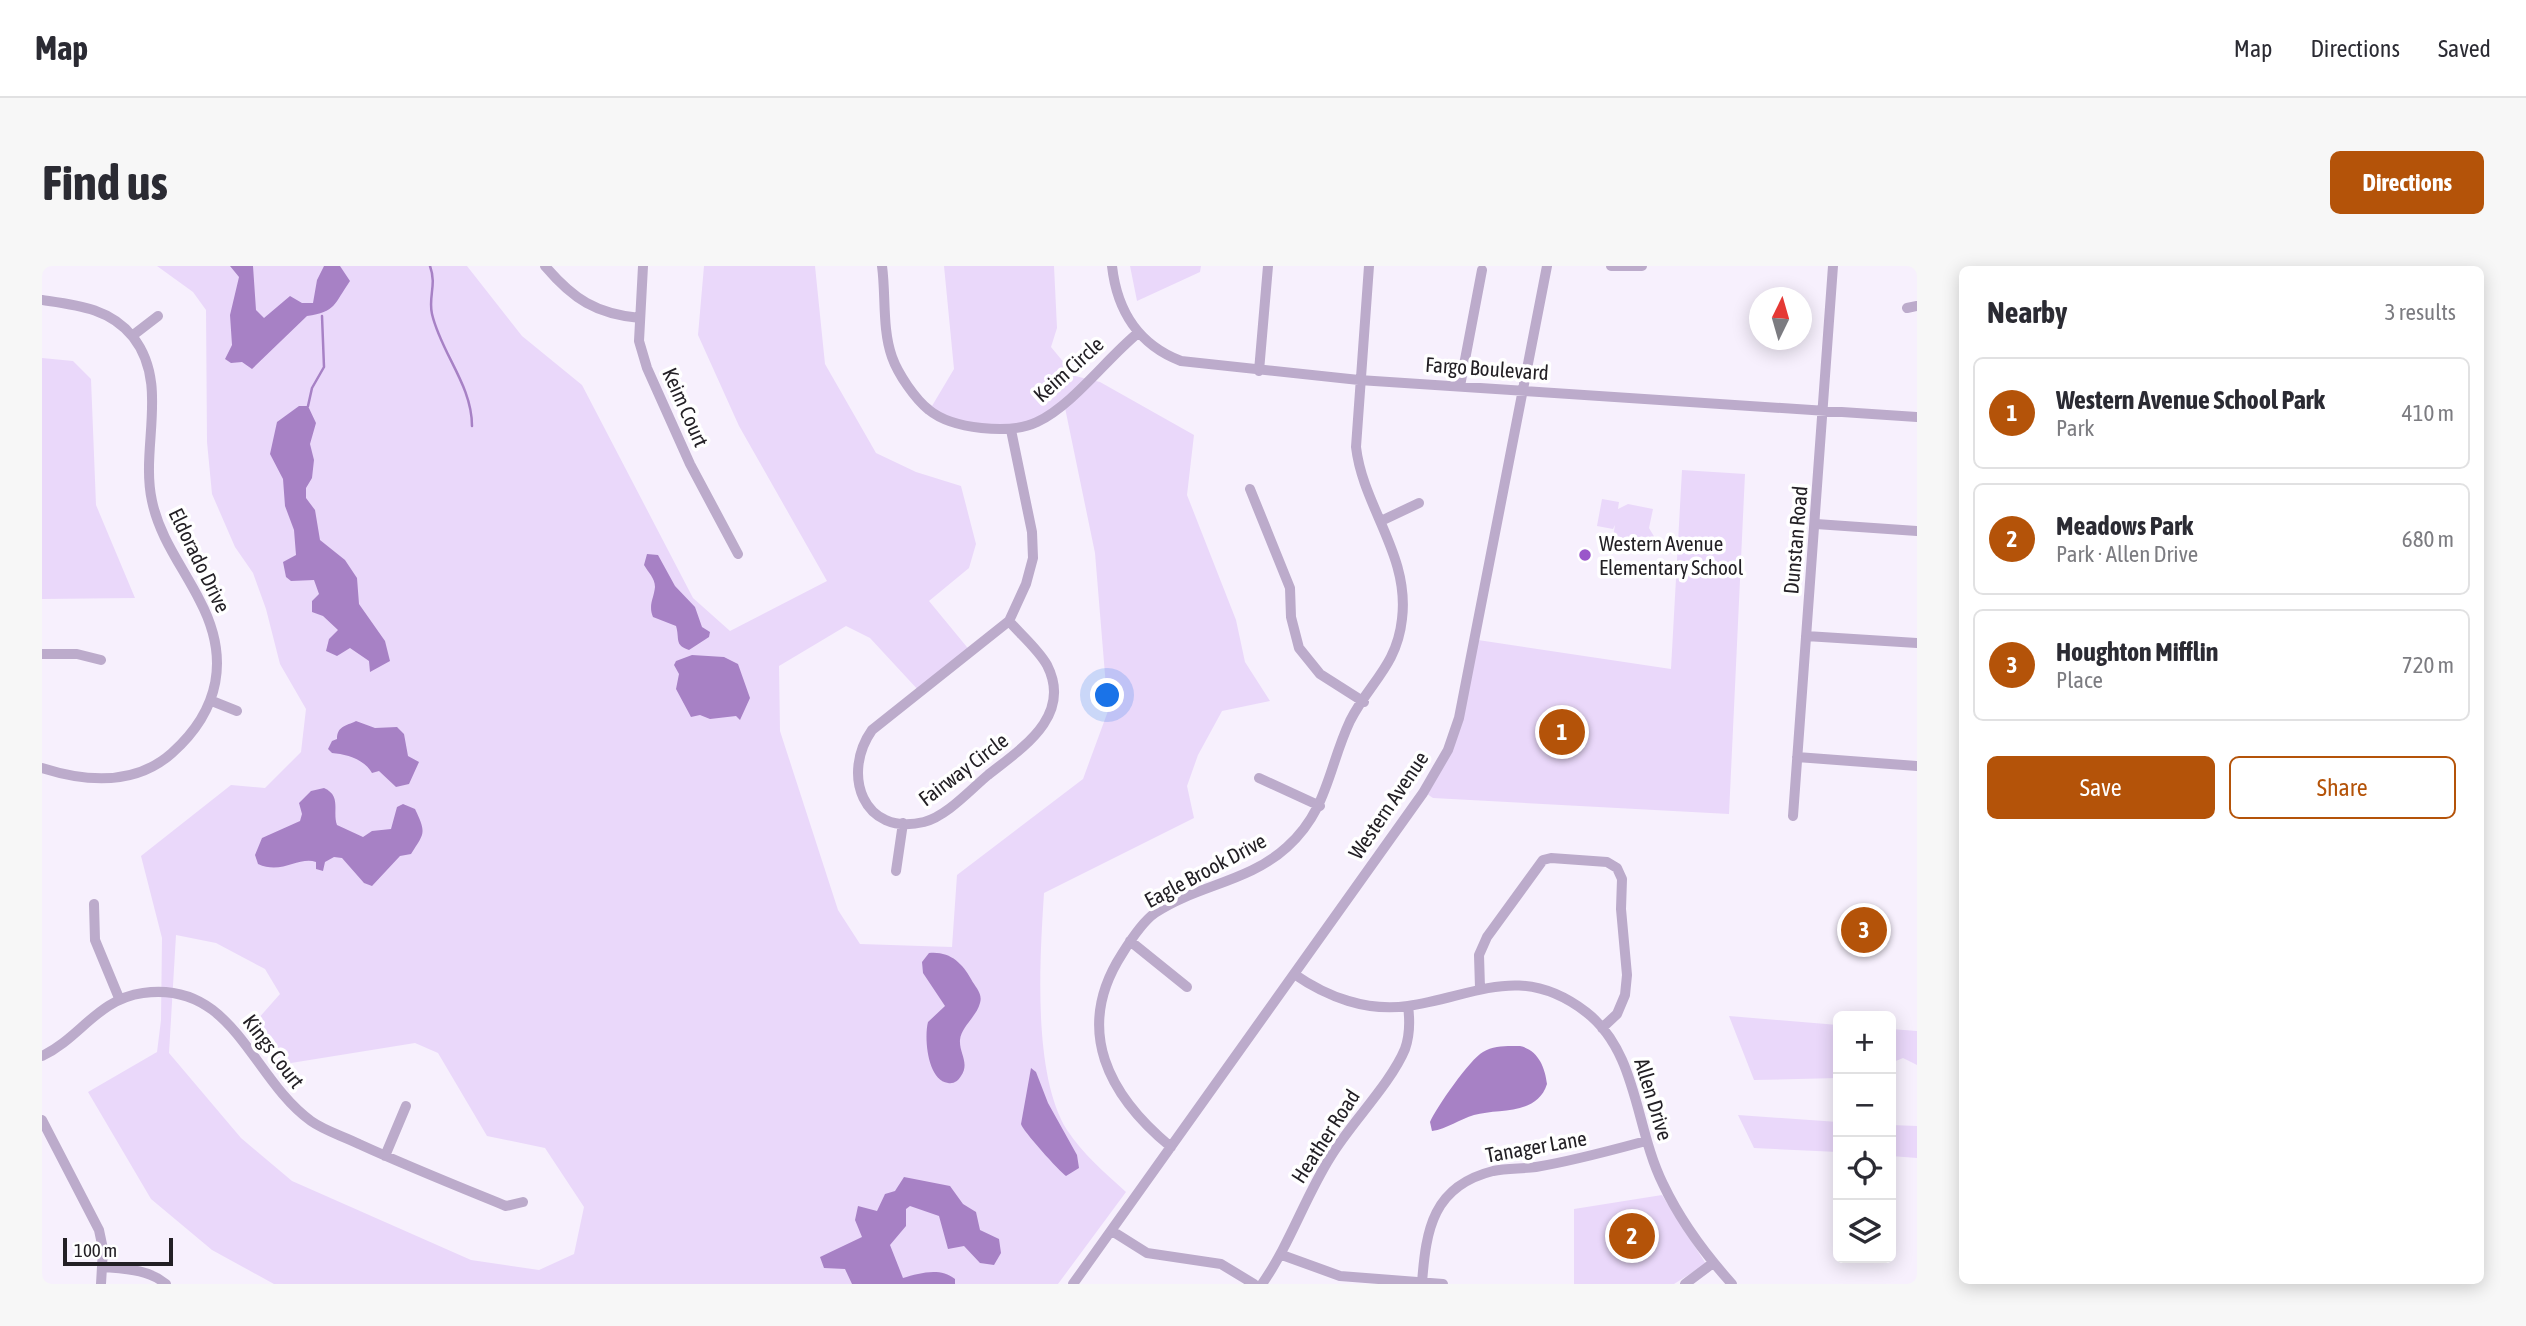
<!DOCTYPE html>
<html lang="en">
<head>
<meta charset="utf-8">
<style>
  :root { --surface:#fff; --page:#f7f7f7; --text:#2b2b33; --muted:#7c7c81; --line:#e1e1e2; --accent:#b45309 }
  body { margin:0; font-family:"Asap Condensed",sans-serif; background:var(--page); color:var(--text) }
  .controls { position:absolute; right:21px; bottom:21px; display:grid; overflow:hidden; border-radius:10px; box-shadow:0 4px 18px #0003 }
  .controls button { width:63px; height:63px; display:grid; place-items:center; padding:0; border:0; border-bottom:2px solid var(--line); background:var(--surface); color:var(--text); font:35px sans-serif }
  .compass { position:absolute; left:1707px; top:21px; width:63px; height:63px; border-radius:50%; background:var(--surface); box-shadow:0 4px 18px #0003; rotate:5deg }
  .scale { position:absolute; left:21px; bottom:18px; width:110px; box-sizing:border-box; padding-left:7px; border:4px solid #232025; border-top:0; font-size:19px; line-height:24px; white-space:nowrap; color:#232025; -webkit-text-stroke:5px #fff; paint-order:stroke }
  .you { position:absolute; left:1066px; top:430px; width:24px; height:24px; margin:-18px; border:5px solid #fff; border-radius:50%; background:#1a73e8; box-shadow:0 0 0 10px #1a73e833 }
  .badge { display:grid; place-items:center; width:46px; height:46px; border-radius:50%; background:var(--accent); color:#fff; font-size:23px; font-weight:700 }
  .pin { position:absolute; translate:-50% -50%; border:4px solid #fff; box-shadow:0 2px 7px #0006 }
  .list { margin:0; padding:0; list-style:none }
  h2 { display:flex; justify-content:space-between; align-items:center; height:91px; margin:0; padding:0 28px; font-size:30px }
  h2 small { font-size:23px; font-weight:400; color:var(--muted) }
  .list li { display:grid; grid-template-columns:46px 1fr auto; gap:21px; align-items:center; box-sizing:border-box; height:112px; margin:0 14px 14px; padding:0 14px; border:2px solid var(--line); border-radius:10px }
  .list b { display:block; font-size:26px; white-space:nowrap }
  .list p { margin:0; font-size:23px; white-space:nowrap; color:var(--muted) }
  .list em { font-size:23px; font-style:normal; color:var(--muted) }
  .actions { display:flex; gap:14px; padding:21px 28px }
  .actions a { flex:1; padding:16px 0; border:2px solid var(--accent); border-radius:10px; text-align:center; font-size:24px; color:var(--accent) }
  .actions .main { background:var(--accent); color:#fff }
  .icon { flex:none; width:38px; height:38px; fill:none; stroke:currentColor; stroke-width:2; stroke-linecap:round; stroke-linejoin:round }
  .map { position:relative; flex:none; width:1875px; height:1018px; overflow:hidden; border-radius:10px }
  header { display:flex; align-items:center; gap:42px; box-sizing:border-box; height:98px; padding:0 35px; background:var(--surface); border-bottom:2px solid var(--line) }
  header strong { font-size:33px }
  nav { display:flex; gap:38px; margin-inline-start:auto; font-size:24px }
  .intro { display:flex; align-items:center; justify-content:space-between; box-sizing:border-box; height:168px; padding:0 42px }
  h1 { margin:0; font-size:49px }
  .button { padding:18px 32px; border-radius:10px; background:var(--accent); color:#fff; font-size:24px; font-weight:700 }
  main { display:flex; gap:42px; padding:0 42px }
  aside { flex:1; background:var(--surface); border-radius:10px; box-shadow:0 4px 18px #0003 }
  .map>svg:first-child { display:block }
  .green { fill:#ead8fa; fill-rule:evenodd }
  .water { fill:#a781c5 }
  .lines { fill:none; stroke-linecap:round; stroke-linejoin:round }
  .stream { stroke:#a781c5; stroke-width:2.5 }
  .minor { stroke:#bcabcb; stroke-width:10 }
  .poi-dot { fill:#9a56ca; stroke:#fff; stroke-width:2.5 }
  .labels { text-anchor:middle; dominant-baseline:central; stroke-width:7; stroke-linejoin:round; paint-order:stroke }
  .street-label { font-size:21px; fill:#232025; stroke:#fff }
  .poi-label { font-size:21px; fill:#232025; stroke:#fff; text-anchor:start }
</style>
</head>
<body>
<header>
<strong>Map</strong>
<nav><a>Map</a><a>Directions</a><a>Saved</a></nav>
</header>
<div class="intro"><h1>Find us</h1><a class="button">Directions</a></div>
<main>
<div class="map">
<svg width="1875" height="1018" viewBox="0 0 1875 1018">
  <rect width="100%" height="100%" fill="#f7f0fd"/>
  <!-- green -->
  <path class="green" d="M115 0H425L480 70 540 119 651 332 688 365 785 315 697 160 656 69 662 0H773L783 98 834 187 874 206 919 220 934 278 927 302 887 335 929 386 878 426 828 372 804 360 737 400 738 465 796 644 818 678 910 681 915 609 1041 513 1066 445 1053 287 1022 137 995 156 933 162 887 145 912 103 902 0H1012L1015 62 1009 81 1033 110 1058 116 1152 169 1145 229 1194 354 1203 396 1228 435 1180 445 1156 489 1145 520 1152 552 1002 627C998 691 990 808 1025 864 1041 888 1062 906 1084 926L1016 1018H232L170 984 109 933 46 826 115 786 119 754 120 672 99 590 189 519 223 522 259 486 264 443 238 398 224 343 211 307 193 281 170 228 165 176 164 44 151 26ZM134 669 174 677 223 703 238 728 207 763 238 809 249 797 373 777 396 787 445 870 503 882 542 941 532 988 497 1004 429 994 250 915 199 872 127 787Z
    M1088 0H1159L1158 6 1095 35Z
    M0 92 31 95 49 113 54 239 93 332 0 333Z
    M1640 204 1703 208 1687 548 1391 532 1385 528 1409 487 1436 374 1629 403Z
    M1560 233 1577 236 1576 243 1586 238 1611 243 1607 262 1613 272 1610 283 1571 271 1573 259 1571 263 1555 260Z
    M1687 750 1796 759V812L1712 814Z
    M1849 763 1875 765V799L1861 792 1849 797Z
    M1696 849 1796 856V886L1712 882Z
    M1849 859 1875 860V892L1849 890Z
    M1620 929 1664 998 1632 1018H1532V943Z"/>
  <!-- water -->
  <path class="water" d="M188 0H211L214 44 222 52 248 30 260 37H271L275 14 282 0H298L308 15C292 38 294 46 265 50L210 103 200 96 189 97 183 93 190 79 188 49 197 11Z
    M257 140H266L274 157 268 178 272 194 270 212 264 222V232L273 244 278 274 303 294 315 312 317 338 343 375 348 395 328 406 327 395 308 382 295 390 284 385 287 373 296 364 281 350 270 346V335L277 328 272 314 249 315 244 311 241 296 254 289 252 264 243 240 241 213 228 188 235 156Z
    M605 288 616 289 633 320 653 341 660 361 668 366 667 371 647 384C632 379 638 373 634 360L611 351C606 339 612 332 613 321 613 312 606 306 602 299Z
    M650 389 682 391 696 398 708 432 698 454 694 450 668 453 658 449 649 451 634 423 637 408 632 399 634 395Z
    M314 455 333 462 355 461 362 468 366 490 377 496 367 518 354 521 337 505 330 507C322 493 304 488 290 487L286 483 290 475 295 473C295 460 304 460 314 455Z
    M282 522C300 530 290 545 295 559L321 571 330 565 349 563 355 541 361 538 373 543C385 568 382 567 369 588L358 590 330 620 322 617 300 592 292 591 283 596 281 605 274 603V596C257 590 240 609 216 598L213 589 220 572 258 555 260 548 257 537 269 525Z
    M887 687C908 685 920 697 929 713 933 721 941 727 938 737 935 750 919 761 918 774 917 787 928 797 919 810 916 815 912 818 906 817 885 814 882 771 886 756L903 740 881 707 880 696Z
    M1478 780C1496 784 1503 801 1505 818 1495 850 1456 842 1432 849 1418 853 1405 863 1390 865L1388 856C1394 842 1428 793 1441 786 1452 779 1466 780 1478 780Z
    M989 802 994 806 1006 837 1035 889 1037 902 1024 910C1018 906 980 864 979 858Z
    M862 911 908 920 921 938 934 946 938 964 957 973 959 987 952 999 938 997 922 980 906 983 897 950 868 940 864 943V960L848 979 861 1012C878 1007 898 1001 913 1013V1018H810L803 1003 782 1002 778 991 820 971 813 954 816 940 835 945 843 928 853 925Z"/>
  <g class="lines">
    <!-- stream -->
    <path class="stream" d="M388 0C395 19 386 31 390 48 399 87 430 119 430 160
      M266 140 270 122 282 101 280 50"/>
    <!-- minor -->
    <path class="minor" d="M503 0C531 33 554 48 598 52
      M601 0 597 75 605 102 648 198 696 288
      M840 0C844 29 840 63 850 91 856 108 873 133 887 144 910 163 968 169 995 156 1031 139 1064 93 1096 67
      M1070 0C1075 45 1097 79 1139 95L1317 114 1875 151
      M1569 0H1600
      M0 34C34 39 68 42 91 71 128 118 98 181 110 235 118 273 141 301 158 335 188 392 178 444 130 487 93 520 44 516 0 502
      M1865 42 1875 40
      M90 70 116 50
      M1217 105 1226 0
      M1418 120 1440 4
      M1208 223 1248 322 1249 351 1257 382 1278 408 1322 436
      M1339 255 1377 237
      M1774 258 1875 265
      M967 355C978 368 996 383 1005 399 1031 450 980 482 946 509 928 524 905 550 882 556 821 571 799 508 830 464L967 355 984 318 991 292 990 266 969 164
      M1764 370 1875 377
      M0 388H35L59 394
      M170 435 195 445
      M1755 491 1875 500
      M1217 512 1278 540
      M1751 550 1791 0
      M854 605 861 557
      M52 638 53 674 77 732
      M1088 675 1145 721
      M1252 708C1285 731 1325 746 1366 740 1434 730 1479 696 1544 746 1596 786 1593 862 1621 918 1638 954 1663 988 1690 1018
      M1438 722 1437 689 1445 671 1501 594 1509 592 1565 596 1575 602 1580 613 1579 643 1585 709 1583 729 1575 748 1560 762
      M0 790C38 772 56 733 101 727 192 714 209 812 269 855 283 865 301 870 317 878 365 900 415 920 464 940L481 936
      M0 854 57 964 61 983 59 1018
      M1129 881C1067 830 1031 764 1080 688 1088 675 1100 656 1113 647 1155 619 1207 616 1245 581 1286 544 1286 502 1308 455 1327 417 1355 400 1360 353 1368 289 1321 241 1314 181L1327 0
      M343 890 364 840
      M1070 965 1105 987 1179 998 1212 1018
      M1240 989 1298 1010 1401 1018
      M60 1001C83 1003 106 1003 124 1018
      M1380 1017C1384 963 1391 920 1451 905 1465 902 1480 903 1494 901 1531 895 1567 885 1604 875
      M1031 1018 1381 527 1406 484 1417 452 1505 0
      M1220 1018C1248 978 1263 931 1289 890 1309 857 1349 817 1363 783 1368 769 1368 755 1366 740
      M1643 1018 1671 997"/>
  </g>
  <!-- markers -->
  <circle class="poi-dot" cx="1543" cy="289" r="7"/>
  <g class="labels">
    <!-- street labels -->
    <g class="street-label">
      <text transform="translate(1445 102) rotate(4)">Fargo Boulevard</text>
      <text transform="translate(1026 103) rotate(-42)">Keim Circle</text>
      <text transform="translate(644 141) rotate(66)">Keim Court</text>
      <text transform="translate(1753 274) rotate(-85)">Dunstan Road</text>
      <text transform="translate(158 294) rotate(64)">Eldorado Drive</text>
      <text transform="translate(921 503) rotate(-37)">Fairway Circle</text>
      <text transform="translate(1346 539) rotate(-56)">Western Avenue</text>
      <text transform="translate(1163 604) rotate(-28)">Eagle Brook Drive</text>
      <text transform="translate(232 785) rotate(53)">Kings Court</text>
      <text transform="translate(1612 833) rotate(73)">Allen Drive</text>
      <text transform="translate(1283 870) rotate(-57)">Heather Road</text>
      <text transform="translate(1494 880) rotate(-10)">Tanager Lane</text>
    </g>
    <!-- poi labels -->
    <g class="poi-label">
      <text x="1557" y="277">Western Avenue<tspan x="1557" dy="24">Elementary School</tspan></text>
    </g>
  </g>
</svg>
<div class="controls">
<button>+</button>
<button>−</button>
<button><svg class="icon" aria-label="locate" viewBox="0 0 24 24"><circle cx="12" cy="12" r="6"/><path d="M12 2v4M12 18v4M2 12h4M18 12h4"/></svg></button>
<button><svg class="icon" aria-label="layers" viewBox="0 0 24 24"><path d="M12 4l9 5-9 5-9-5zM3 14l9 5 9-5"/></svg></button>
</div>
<svg class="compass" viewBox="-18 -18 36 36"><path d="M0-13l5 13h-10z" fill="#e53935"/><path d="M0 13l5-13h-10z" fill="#7c7c81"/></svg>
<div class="scale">100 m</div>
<div class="you"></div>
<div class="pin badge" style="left:1520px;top:466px">1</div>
<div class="pin badge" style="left:1590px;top:970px">2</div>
<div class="pin badge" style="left:1822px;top:664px">3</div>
</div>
<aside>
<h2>Nearby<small>3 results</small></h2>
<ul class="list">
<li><span class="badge">1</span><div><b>Western Avenue School Park</b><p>Park</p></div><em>410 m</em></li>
<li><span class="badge">2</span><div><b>Meadows Park</b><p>Park · Allen Drive</p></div><em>680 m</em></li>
<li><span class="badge">3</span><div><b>Houghton Mifflin</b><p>Place</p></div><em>720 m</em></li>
</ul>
<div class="actions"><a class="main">Save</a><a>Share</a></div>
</aside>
</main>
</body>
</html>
